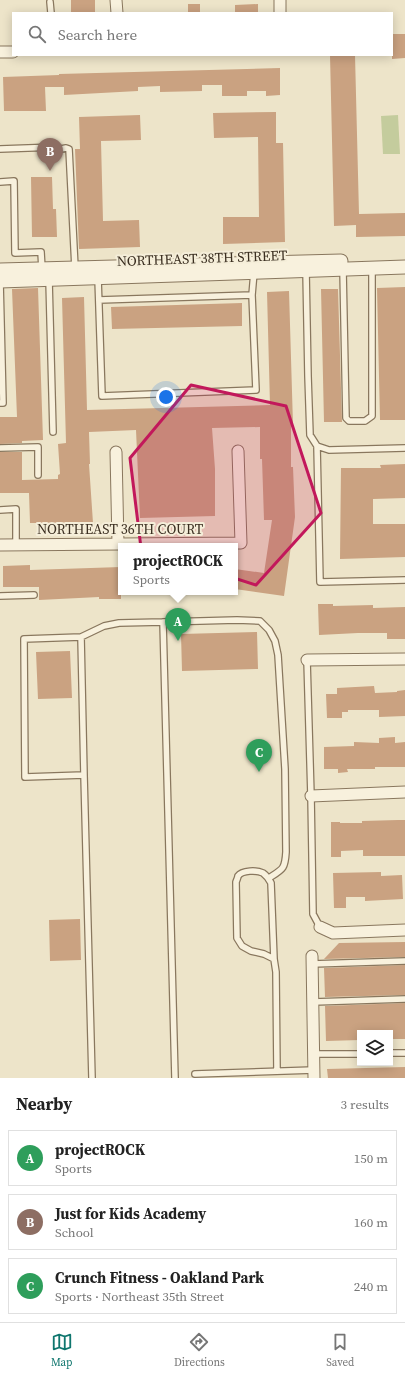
<!DOCTYPE html>
<html lang="en">
<head>
<meta charset="utf-8">
<style>
  :root { --surface:#fff; --page:#f2f2f2; --text:#222; --muted:#767676; --line:#e0e0e0; --accent:#0f766e }
  body { margin:0; font-family:"Source Serif 4",serif; background:var(--page); color:var(--text) }
  .controls { position:absolute; right:12px; bottom:12px; display:grid; overflow:hidden; border-radius:0px; box-shadow:0 2px 10px #0003 }
  .controls button { width:36px; height:36px; display:grid; place-items:center; padding:0; border:0; border-bottom:1px solid var(--line); background:var(--surface); color:var(--text); font:20px sans-serif }
  .you { position:absolute; left:166px; top:397px; width:14px; height:14px; margin:-10px; border:3px solid #fff; border-radius:50%; background:#1a73e8; box-shadow:0 0 0 6px #1a73e833 }
  .badge { display:grid; place-items:center; width:26px; height:26px; border-radius:50%; background:var(--accent); color:#fff; font-size:13px; font-weight:700 }
  .pin { position:absolute; translate:-50% -33px; filter:drop-shadow(0 1px 2px #0008) }
  .pin::after { content:''; position:absolute; top:21px; width:14px; height:12px; background:inherit; clip-path:polygon(0 0,100% 0,50% 100%) }
  .popup { position:absolute; left:118px; top:543px; width:120px; height:52px; box-sizing:border-box; display:grid; place-content:center; border-radius:0px; background:var(--surface); filter:drop-shadow(0 1px 3px #0005); font-size:13px; white-space:nowrap; color:var(--muted) }
  .popup b { font-size:15px; color:var(--text) }
  .popup::after { content:''; position:absolute; left:50%; top:100%; margin-left:-8px; border:8px solid transparent; border-top-color:var(--surface) }
  .list { margin:0; padding:0; list-style:none }
  h2 { display:flex; justify-content:space-between; align-items:center; height:52px; margin:0; padding:0 16px; font-size:17px }
  h2 small { font-size:13px; font-weight:400; color:var(--muted) }
  .list li { display:grid; grid-template-columns:26px 1fr auto; gap:12px; align-items:center; box-sizing:border-box; height:56px; margin:0 8px 8px; padding:0 8px; border:1px solid var(--line); border-radius:0px }
  .list b { display:block; font-size:15px; white-space:nowrap }
  .list p { margin:0; font-size:13px; white-space:nowrap; color:var(--muted) }
  .list em { font-size:13px; font-style:normal; color:var(--muted) }
  .icon { flex:none; width:22px; height:22px; fill:none; stroke:currentColor; stroke-width:2; stroke-linecap:round; stroke-linejoin:round }
  .map { position:relative; flex:none; width:405px; height:1078px; overflow:hidden }
  .search { position:absolute; background:var(--surface); box-shadow:0 2px 10px #0003; left:12px; right:12px; top:12px; height:44px; display:flex; align-items:center; gap:10px; box-sizing:border-box; padding:0 14px; border-radius:0px; color:var(--muted); font-size:15px }
  .sheet { height:244px; background:var(--surface) }
  nav { display:flex; justify-content:space-around; align-items:center; box-sizing:border-box; height:56px; border-top:1px solid var(--line); background:var(--surface); font-size:11px; color:var(--muted) }
  nav a { display:grid; justify-items:center; gap:2px }
  nav .on { color:var(--accent) }
  .map>svg:first-child { display:block }
  .green { fill:#c4cc9d }
  .building { fill:#caa281 }
  .lines { fill:none; stroke-linecap:round; stroke-linejoin:round }
  .service-casing { stroke:#89775e; stroke-width:8 }
  .minor-casing { stroke:#89775e; stroke-width:13 }
  .tertiary-casing { stroke:#89775e; stroke-width:15 }
  .service { stroke:#f8f1dd; stroke-width:5.5 }
  .minor { stroke:#f8f1dd; stroke-width:11 }
  .tertiary { stroke:#f8f1dd; stroke-width:13 }
  .marked { fill:#c2185b; fill-opacity:0.2; stroke:#c2185b; stroke-width:3; stroke-linejoin:round }
  .labels { text-anchor:middle; dominant-baseline:central; stroke-width:4; stroke-linejoin:round; paint-order:stroke }
  .street-label { font-size:14px; fill:#3b2f21; stroke:#f5eed9 }
</style>
</head>
<body>
<div class="map">
<svg width="405" height="1078" viewBox="0 0 405 1078">
  <rect width="100%" height="100%" fill="#ede4c9"/>
  <!-- green -->
  <path class="green" d="M398 115 400 154H383L381 116Z"/>
  <!-- building -->
  <path class="building" d="M71 0H95V13H71Z
    M188 4H200V13H188Z
    M258 4V13H235V5Z
    M392 34H405V58L392 59Z
    M330 55H355L359 214 405 213V236L356 237V225L334 226Z
    M280 68V95L266 96V91H247V96H222V85H202V91L160 92V86L138 87V91L64 95V87H45L46 111H4L3 77 59 75V74Z
    M276 112V143H283L285 242 223 244V217H259L258 137 214 138 213 113Z
    M140 115 141 140 101 141 103 221 139 220 140 247 79 249 75 149H80L79 117Z
    M31 177H52L53 209H56L57 237H32Z
    M405 287V420H380L377 288Z
    M38 288 43 440 22 441V443L0 444V417H17L12 289Z
    M321 289H338L342 422H324Z
    M289 291 293 425H291V467H293L295 517 284 596 235 589V569L264 573 272 520H264L262 459H260V427L212 428 215 469V516L140 518 136 430 89 432 90 464H89L93 523H30L29 493H0V452H22V480L58 479V475L60 474 58 444 66 443 62 298 84 297 87 410 270 405 267 292Z
    M242 303V326L112 329 111 307Z
    M405 464V498L373 499V524H405V557L340 559 341 468H381L380 465Z
    M30 565V570L121 567V599H99V597L39 600V587H3V566Z
    M318 604H333V606L373 605V608L405 607V639H387V633H358L319 635Z
    M257 632 258 669 182 671 181 634Z
    M70 651 72 698 38 699 36 652Z
    M374 686 375 693 397 692V691L405 690V716L379 717V710H348V712H342V718H327L326 694H337V688Z
    M395 737V743L405 742V767H375V769H347L348 772 338 773V769H324V747L354 746V742L379 743V738Z
    M398 820H405V856H363V850L341 851V857H331V822H340V823H362V821Z
    M381 872V876L402 875 403 899 365 901V897H346V908H334L333 873Z
    M80 919 81 960 50 961 49 920Z
    M405 942V957L324 959 339 943Z
    M405 965V995L325 997 324 968Z
    M405 1003V1039H390V1033H360V1040L326 1041 325 1006Z
    M405 1067V1078H328L327 1069Z"/>
  <g class="lines">
    <defs>
      <path id="service" d="M50 2 51 13
        M0 149 56 147 61 149 66 148 69 149 75 268
        M0 182 14 181 15 253 41 252 42 269
        M343 270 346 418 349 421H365L372 416V268
        M306 271 308 376 310 435 317 446 329 450 405 448
        M98 278 102 396 256 390 252 295 254 272
        M49 280 53 432
        M99 300 252 295
        M0 403H3L0 281
        M317 446 320 582 405 580
        M0 448 38 447V475
        M0 510 16 509V545
        M0 596 34 595
        M163 622 237 620 260 621 269 630 275 641 278 655 285 769 286 852C285 869 283 869 269 878
        M81 637 84 775
        M307 660 311 796 313 914 320 927
        M274 959 271 883C269 879 267 876 263 873 257 870 242 870 238 876 238 877 236 882 236 882L237 938 242 946 251 951 264 954 274 959 276 972 277 1071
        M312 964 405 961
        M313 1002 405 999
        M390 1053H405
        M314 1054H360
        M195 1074 314 1070
        M92 1078 84 775 25 777 24 639 81 637 104 626 119 623 163 622 175 1078"/>
      <path id="minor" d="M116 0 117 13
        M280 0V13
        M0 52H13
        M116 452 118 544
        M0 545 241 543 238 451
        M307 660 405 659
        M311 796 405 792
        M320 927 333 933 405 930
        M312 956 314 1078"/>
      <path id="tertiary" d="M0 270 341 261
        M0 281 405 267"/>
    </defs>
    <!-- service casing -->
    <use href="#service" class="service-casing"/>
    <!-- minor casing -->
    <use href="#minor" class="minor-casing"/>
    <!-- tertiary casing -->
    <use href="#tertiary" class="tertiary-casing"/>
    <!-- service -->
    <use href="#service" class="service"/>
    <!-- minor -->
    <use href="#minor" class="minor"/>
    <!-- tertiary -->
    <use href="#tertiary" class="tertiary"/>
  </g>
  <!-- marked area -->
  <path class="marked" d="M191 385 286 406 321 513 256 585 141 548 130 458Z"/>
  <g class="labels">
    <!-- street labels -->
    <g class="street-label">
      <text transform="translate(202 258) rotate(-2)">NORTHEAST 38TH STREET</text>
      <text x="120" y="529">NORTHEAST 36TH COURT</text>
    </g>
  </g>
</svg>
<div class="controls">
<button><svg class="icon" aria-label="layers" viewBox="0 0 24 24"><path d="M12 4l9 5-9 5-9-5zM3 14l9 5 9-5"/></svg></button>
</div>
<div class="you"></div>
<div class="pin badge" style="left:178px;top:641px;background:#2e9e5b">A</div>
<div class="popup"><b>projectROCK</b>Sports</div>
<div class="pin badge" style="left:50px;top:171px;background:#8d6e63">B</div>
<div class="pin badge" style="left:259px;top:772px;background:#2e9e5b">C</div>
<div class="search"><svg class="icon" aria-label="search" viewBox="0 0 24 24"><circle cx="10" cy="10" r="6"/><path d="M15 15l6 6"/></svg>Search here</div>
</div>
<section class="sheet">
<h2>Nearby<small>3 results</small></h2>
<ul class="list">
<li><span class="badge" style="background:#2e9e5b">A</span><div><b>projectROCK</b><p>Sports</p></div><em>150 m</em></li>
<li><span class="badge" style="background:#8d6e63">B</span><div><b>Just for Kids Academy</b><p>School</p></div><em>160 m</em></li>
<li><span class="badge" style="background:#2e9e5b">C</span><div><b>Crunch Fitness - Oakland Park</b><p>Sports · Northeast 35th Street</p></div><em>240 m</em></li>
</ul>
</section>
<nav>
<a class="on"><svg class="icon" aria-label="map" viewBox="0 0 24 24"><path d="M3 6l6-2 6 2 6-2v14l-6 2-6-2-6 2zM9 4v14M15 6v14"/></svg>Map</a>
<a><svg class="icon" aria-label="directions" viewBox="0 0 24 24"><path d="M12 3l9 9-9 9-9-9zM9 14v-3h6M13 9l2 2-2 2"/></svg>Directions</a>
<a><svg class="icon" aria-label="saved" viewBox="0 0 24 24"><path d="M7 4h10v16l-5-4-5 4z"/></svg>Saved</a>
</nav>
</body>
</html>
